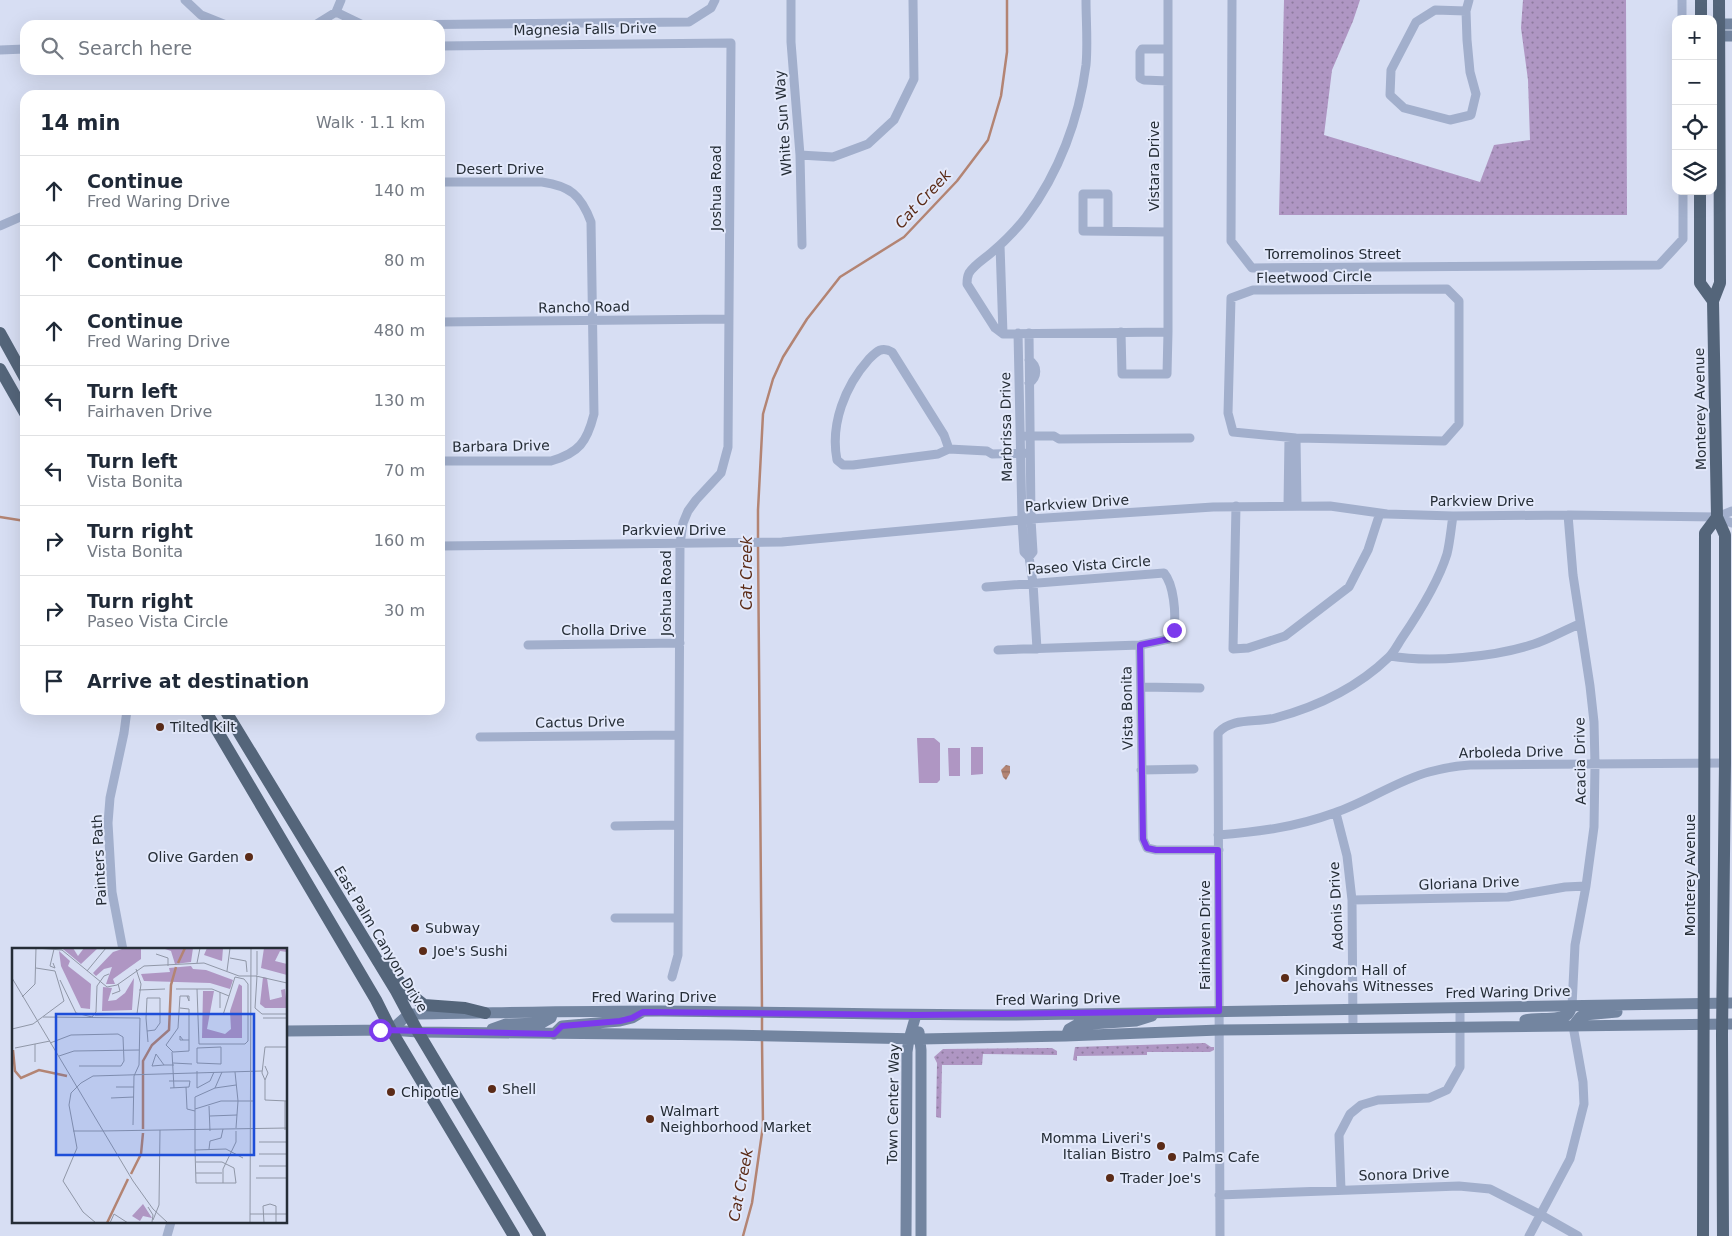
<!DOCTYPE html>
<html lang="en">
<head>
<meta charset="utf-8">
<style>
  :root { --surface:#fff; --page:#f2f2f3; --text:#1f2937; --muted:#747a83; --line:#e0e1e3 }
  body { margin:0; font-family:"DejaVu Sans",sans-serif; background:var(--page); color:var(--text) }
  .controls { position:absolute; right:15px; top:15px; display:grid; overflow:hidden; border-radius:10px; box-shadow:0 5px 20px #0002 }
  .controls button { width:45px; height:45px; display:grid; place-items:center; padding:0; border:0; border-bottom:1px solid var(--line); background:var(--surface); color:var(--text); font:25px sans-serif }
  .stop { position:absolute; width:15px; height:15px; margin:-11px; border:4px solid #7c3aed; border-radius:50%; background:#fff }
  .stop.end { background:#7c3aed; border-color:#fff; box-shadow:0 1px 5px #0008 }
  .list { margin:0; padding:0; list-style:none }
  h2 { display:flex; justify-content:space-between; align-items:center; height:65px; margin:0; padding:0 20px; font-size:21px }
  h2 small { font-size:16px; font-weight:400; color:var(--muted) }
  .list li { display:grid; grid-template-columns:32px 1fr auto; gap:15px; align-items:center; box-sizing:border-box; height:70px; padding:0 20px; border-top:1px solid var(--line) }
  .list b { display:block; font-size:19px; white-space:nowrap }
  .list p { margin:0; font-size:16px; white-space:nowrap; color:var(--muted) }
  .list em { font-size:16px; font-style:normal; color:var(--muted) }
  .icon { flex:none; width:28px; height:28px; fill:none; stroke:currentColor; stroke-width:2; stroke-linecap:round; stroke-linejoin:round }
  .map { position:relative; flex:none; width:1732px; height:1236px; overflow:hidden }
  .search { position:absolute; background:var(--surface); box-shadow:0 5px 20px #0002; left:20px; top:20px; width:425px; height:55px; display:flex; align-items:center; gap:12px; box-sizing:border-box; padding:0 18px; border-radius:15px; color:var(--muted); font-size:19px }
  .panel { position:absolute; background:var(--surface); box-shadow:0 5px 20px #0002; left:20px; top:90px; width:425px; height:625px; border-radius:15px }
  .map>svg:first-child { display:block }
  .grass { fill:url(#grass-dots) }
  .pitch { fill:#af96c3 }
  .water { fill:url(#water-rules) }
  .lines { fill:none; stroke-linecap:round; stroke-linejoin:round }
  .stream { stroke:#b38473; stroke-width:2.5 }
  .street { stroke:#a2afcc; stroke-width:9 }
  .secondary { stroke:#7385a0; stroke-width:11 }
  .primary { stroke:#54657a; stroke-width:12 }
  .route { stroke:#7c3aed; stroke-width:6 }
  .poi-dot { fill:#5b2b17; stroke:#e3e9fb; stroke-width:2 }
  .labels { text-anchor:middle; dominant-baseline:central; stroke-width:4; stroke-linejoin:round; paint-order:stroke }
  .street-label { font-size:14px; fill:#252d36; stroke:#e3e9fb }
  .poi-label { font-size:14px; fill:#252d36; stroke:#e3e9fb; text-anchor:start }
  .water-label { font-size:15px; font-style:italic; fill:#5b2b17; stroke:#e3e9fb }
  .inset-river { fill:none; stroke:#b38473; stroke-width:2.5 }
  .inset-road { fill:none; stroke:#9097a7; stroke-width:1 }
  .view { fill:#1d4ed8; fill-opacity:0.15; stroke:#1d4ed8; stroke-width:2.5 }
  .inset-edge { fill:none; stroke:#252d36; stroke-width:2.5 }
</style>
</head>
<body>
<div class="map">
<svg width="1732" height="1236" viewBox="0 0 1732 1236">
  <defs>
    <pattern id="grass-dots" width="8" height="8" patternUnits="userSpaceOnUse" patternTransform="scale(1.25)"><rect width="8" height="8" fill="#af96c3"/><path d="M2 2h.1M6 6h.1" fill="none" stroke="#8e7b9f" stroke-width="1.8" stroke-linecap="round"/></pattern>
    <pattern id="water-rules" width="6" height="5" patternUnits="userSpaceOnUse" patternTransform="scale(1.25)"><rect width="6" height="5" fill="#b38473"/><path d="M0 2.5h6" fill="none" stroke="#916c5f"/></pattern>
  </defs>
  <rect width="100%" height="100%" fill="#d7def3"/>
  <!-- grass -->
  <path class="grass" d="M1284 0H1360L1353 21 1332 70 1324 135 1480 182 1494 145 1530 140 1528 80 1521 28 1523 0H1626L1627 215H1279Z
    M1205 1043 1211 1047H1214V1050L1210 1052H1147V1055L1077 1056V1061L1073 1060 1075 1047Z
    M1052 1048 1057 1051V1055L983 1054 982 1065H942L941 1118 936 1117 937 1063 934 1057 943 1049Z"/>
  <!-- pitch -->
  <path class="pitch" d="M917 738H934L940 743V780L937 783H919Z
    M971 747H983V774L971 775Z
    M948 748H960V776H949Z"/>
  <!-- water -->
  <path class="water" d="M1006 765 1010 766V773L1006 780 1003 777 1001 770Z"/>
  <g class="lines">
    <!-- stream -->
    <path class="stream" d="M0 517 25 521
      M758 539V510L763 414 773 379 783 357 807 319 840 277 904 237 957 181 988 140 1001 96 1007 52V0
      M758 545 762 1009
      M762 1015V1032
      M743 1236 752 1203 763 1126 762 1040"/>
    <!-- street -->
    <path class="street" d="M185 0 201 15 226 25
      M791 0V42L800 155 802 245
      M1086 0C1086 21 1088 44 1086 65 1079 119 1059 173 1026 217 1016 230 1004 242 991 253 984 259 974 265 969 273 967 277 967 280 967 284L995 328 1003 334 1168 332V0
      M1232 0 1231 241 1252 268 1659 265 1683 239V191
      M1682 0V19
      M1435 10 1466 11 1467 40 1470 72 1476 94 1471 115 1450 120 1404 108 1390 95 1391 70 1416 22Z
      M1466 11 1469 0
      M336 12 363 25
      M315 25 336 12 341 0
      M383 25 689 22 711 8 715 0
      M440 46 731 43 728 447 721 473 696 500 688 511 683 523 680 544 678 955 672 977
      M0 50 25 49
      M1168 81 1144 80 1140 78V52L1142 49H1168
      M800 155 833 157 868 144 894 120 914 79 913 0
      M440 182H542C570 186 581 195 591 222L594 414C587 442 579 453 551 461H440
      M0 226 25 215
      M1108 231V194H1083V231L1167 232
      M1000 245 1003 334
      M1447 289 1459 301V424L1444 441 1296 438 1233 432 1228 413 1231 298 1253 290Z
      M440 322 729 319
      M1121 332 1122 374H1167L1168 332
      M1018 333 1022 520 1024 552 1029 557 1033 583 1037 649
      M1029 333 1031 519 1033 552 1029 557
      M1029 360C1038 366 1038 377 1029 383
      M1026 436H1054L1059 439 1190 438
      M1296 438 1297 505
      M949 449 938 454 853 465H843L837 460C830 424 845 386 869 359 877 351 882 346 892 352L944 435 949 449 987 451 992 454 1030 453
      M1288 505 1289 438
      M1236 506 1233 649 1248 648 1285 636 1349 587 1368 550 1380 513
      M1568 515 1573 575 1590 686 1594 722 1595 765 1594 827 1586 886 1575 945 1572 1006
      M1717 517 1732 511
      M440 546 782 542 1031 519 1213 507 1330 506 1387 514 1453 516 1568 515 1717 517 1732 523
      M986 587 1164 573C1174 585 1176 613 1174 629 1174 632 1171 636 1169 639L1140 645 998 650
      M528 645 680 643
      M1140 645 1143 839 1147 848 1156 850H1219
      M1390 656C1431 663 1495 657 1534 644 1550 639 1564 630 1580 624
      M1141 687 1200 688
      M480 737 679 735
      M1141 770 1194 769
      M1336 813 1347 856 1352 900 1353 1028
      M615 826 678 825
      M1218 835C1258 832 1296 827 1334 813 1367 802 1396 781 1429 772 1443 768 1456 766 1470 765L1725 763
      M1352 900 1508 897 1565 887 1586 886
      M615 918H678
      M123 950 112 892 108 823 110 798 124 733 127 710
      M1341 1190 1339 1135 1350 1114 1361 1105 1378 1100 1429 1098 1447 1090 1460 1067V1008
      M1219 1195 1459 1186 1490 1189 1541 1215 1578 1236
      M167 1236 171 1222
      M1220 1236 1218 733C1232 717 1256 723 1275 718 1316 707 1358 687 1389 657 1394 652 1398 644 1402 638 1419 613 1438 583 1447 554 1450 542 1451 528 1453 516
      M1529 1236 1570 1159 1584 1104 1583 1082 1573 1026"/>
    <!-- secondary -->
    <path class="secondary" d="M1719 24H1732
      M1720 36H1732
      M1525 1020C1536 1017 1561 1021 1568 1014 1570 1012 1571 1009 1572 1006
      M1573 1026 1580 1017 1584 1015 1617 1012
      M492 1029 506 1024 542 1023 551 1018 553 1012
      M391 1030 409 1014C493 1013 577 1011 661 1011 779 1012 896 1015 1013 1015L1732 1003
      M286 1031 391 1030 418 1032 730 1035 921 1039 1066 1036 1219 1030 1732 1024
      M919 1032 921 1050V1236
      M554 1034 562 1026 620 1021 632 1018 642 1012
      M1066 1036 1069 1029 1076 1025 1136 1021 1152 1016
      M906 1236 907 1052 909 1039 916 1015"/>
    <!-- primary -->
    <path class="primary" d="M1719 0 1720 283 1713 301 1717 517 1725 535V763L1722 1035 1723 1236
      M1701 19V0
      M1700 191V283L1713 301
      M0 333 25 378
      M0 369 25 413
      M205 710 376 1000 391 1030 514 1236
      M225 710 396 991 418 1032 540 1236
      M387 967 409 993 424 1005 465 1008 485 1013
      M1703 1236 1705 533 1717 517"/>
  </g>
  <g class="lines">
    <!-- route -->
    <path class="route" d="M380 1030 554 1034 562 1026 620 1021 632 1018 643 1012 916 1015 1219 1011 1218 850H1156L1147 848 1143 839 1140 645 1169 639 1174 630"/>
  </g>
  <!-- markers -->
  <g class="poi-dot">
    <circle cx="160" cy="727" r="5"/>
    <circle cx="249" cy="857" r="5"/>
    <circle cx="415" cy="928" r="5"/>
    <circle cx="423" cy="951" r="5"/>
    <circle cx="1285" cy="978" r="5"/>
    <circle cx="492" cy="1089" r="5"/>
    <circle cx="391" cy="1092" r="5"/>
    <circle cx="650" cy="1119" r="5"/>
    <circle cx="1161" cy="1146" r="5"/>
    <circle cx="1172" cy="1157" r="5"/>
    <circle cx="1110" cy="1178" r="5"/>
  </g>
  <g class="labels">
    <!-- street labels -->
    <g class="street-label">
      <text transform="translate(585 29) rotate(-1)">Magnesia Falls Drive</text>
      <text transform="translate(783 123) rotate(-94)">White Sun Way</text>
      <text transform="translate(1154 166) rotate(-90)">Vistara Drive</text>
      <text x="500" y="169">Desert Drive</text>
      <text transform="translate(716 188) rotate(-90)">Joshua Road</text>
      <text x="1333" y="254">Torremolinos Street</text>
      <text transform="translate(1314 277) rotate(-1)">Fleetwood Circle</text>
      <text transform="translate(584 307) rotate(-1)">Rancho Road</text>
      <text transform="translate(1700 409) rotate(-91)">Monterey Avenue</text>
      <text transform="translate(1006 427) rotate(-91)">Marbrissa Drive</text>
      <text transform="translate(501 446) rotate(-1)">Barbara Drive</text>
      <text x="1482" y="501">Parkview Drive</text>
      <text transform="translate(1077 503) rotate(-4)">Parkview Drive</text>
      <text x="674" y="530">Parkview Drive</text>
      <text transform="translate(1089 565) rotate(-4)">Paseo Vista Circle</text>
      <text transform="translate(666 593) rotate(-90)">Joshua Road</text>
      <text x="604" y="630">Cholla Drive</text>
      <text transform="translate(1127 708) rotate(-91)">Vista Bonita</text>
      <text transform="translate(580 722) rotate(-1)">Cactus Drive</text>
      <text transform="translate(1511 752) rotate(-1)">Arboleda Drive</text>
      <text transform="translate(1580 761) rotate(-91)">Acacia Drive</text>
      <text transform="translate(99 860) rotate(-93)">Painters Path</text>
      <text transform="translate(1690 875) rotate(-90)">Monterey Avenue</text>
      <text transform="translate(1469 883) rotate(-2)">Gloriana Drive</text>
      <text transform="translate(1336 906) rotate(-93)">Adonis Drive</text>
      <text transform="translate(1205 935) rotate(-90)">Fairhaven Drive</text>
      <text transform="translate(381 939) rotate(59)">East Palm Canyon Drive</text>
      <text transform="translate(1508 992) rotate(-1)">Fred Waring Drive</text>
      <text x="654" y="997">Fred Waring Drive</text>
      <text transform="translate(1058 999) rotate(-1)">Fred Waring Drive</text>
      <text transform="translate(893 1104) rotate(-89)">Town Center Way</text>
      <text transform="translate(1404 1174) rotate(-2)">Sonora Drive</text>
    </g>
    <!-- poi labels -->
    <g class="poi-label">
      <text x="170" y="727">Tilted Kilt</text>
      <text x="239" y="857" text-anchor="end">Olive Garden</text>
      <text x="425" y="928">Subway</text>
      <text x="433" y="951">Joe's Sushi</text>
      <text x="1295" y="970">Kingdom Hall of<tspan x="1295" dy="16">Jehovahs Witnesses</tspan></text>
      <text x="502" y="1089">Shell</text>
      <text x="401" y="1092">Chipotle</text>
      <text x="660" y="1111">Walmart<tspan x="660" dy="16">Neighborhood Market</tspan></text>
      <text x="1151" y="1138" text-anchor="end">Momma Liveri's<tspan x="1151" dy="16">Italian Bistro</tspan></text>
      <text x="1182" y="1157">Palms Cafe</text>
      <text x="1120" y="1178">Trader Joe's</text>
    </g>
    <!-- water labels -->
    <g class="water-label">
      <text transform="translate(923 199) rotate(-47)">Cat Creek</text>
      <text transform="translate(747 573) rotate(-90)">Cat Creek</text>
      <text transform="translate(741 1185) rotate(-79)">Cat Creek</text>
    </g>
  </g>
  <!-- overview -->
  <g transform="translate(12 948)">
    <rect width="275" height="275" fill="#d7def3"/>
    <path d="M61 0 66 8 72 0H86L69 16 51 1ZM113 0H129V11L101 31 103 36H94L100 19 92 21 84 28 81 25 101 4ZM150 0H181L179 14 163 16 159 3ZM195 0H211L210 13 192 7ZM252 0H275V4L268 3 263 13 275 16V27L249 20ZM47 3 58 13 56 18 79 36 78 61 69 60 49 18ZM179 18 181 21 194 22 221 32 218 41 198 35 132 33 129 26 158 24 157 20ZM251 29 255 30 258 52 270 49 269 42 273 41 275 60H253L248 56ZM122 30 120 62 90 63 91 39 100 40 96 53 104 52 113 45ZM227 36 230 38V90H190L191 43H202L195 81 213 86 219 81 218 63ZM131 256 140 270 131 268 128 273 120 268Z" fill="#af96c3"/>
    <path class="inset-river" d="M166 15 173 0M1 102 3 123 9 130 27 122 55 128M131 181V113L140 97 157 82 159 37 164 19M119 226 129 206 131 185M95 275 116 231"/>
    <path class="inset-road" d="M24 0 50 2 95 39 105 37 132 18 192 15 227 28H245M245 3V27M144 6 156 10V18M218 10 234 13 235 24M41 15 43 20 38 18 42 1M185 15 188 0M75 23 94 0M215 23 218 0M244 28 275 35M245 28 243 60 250 66H275M0 30 121 233 141 261 156 275M48 32 64 65 80 69 84 64 85 38 92 28 97 26M164 41H200L217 48M185 41 187 96H233L236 93V36L232 31 223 29M127 42 153 41M100 46 108 43 106 36M10 49 23 36 24 0M208 60V44M83 67 125 66 129 36 124 21M211 67 223 29M31 69 128 70 127 117 122 128 121 177M251 70H275M0 81 21 76 52 53 43 23 24 20M135 83 143 82 148 75V50H135L134 70 136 94M171 92 168 88V92H177M38 95 59 87 106 86 111 89 112 113 109 118H67M209 99V116L185 115V100ZM3 100 38 93M160 104 162 140M161 104 154 97 166 80 168 48H177V53L175 48M161 104 177 103V61L168 60M47 108 62 103 127 102M23 114V96M161 115 180 116M152 117 140 118 144 106 152 117H162M253 118 256 125 253 132V152L275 153M185 123V140L198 133 202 124M223 124 226 153 224 180M253 132 250 125 253 99H275M157 133H178L177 139 158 140M104 139H122M174 139 175 161 183 163M203 140 224 137M99 150 122 149M197 158 198 183M183 161 209 153H241M198 168 225 167M273 182V153M61 183H89M89 183 275 180M247 194H275M197 201 198 193 209 190 211 181M183 202 214 201 231 210M247 206H275M184 214H210L222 220 224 235H184L183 202V149L203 140 210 124M247 218H275M184 225H210M244 230H275M211 235V221L224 194V183M136 259 141 267 140 274M238 266H275M141 272 147 257 148 182M84 275 71 264 51 233 65 200 57 157 59 145 69 135 81 128 250 123M98 275 102 266 116 275M238 275 239 0M252 275 251 258 258 256 264 258V275"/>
    <path class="view" d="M44 66H242V207H44Z"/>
    <rect width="275" height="275" class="inset-edge"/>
  </g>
</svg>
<div class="controls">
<button>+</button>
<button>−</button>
<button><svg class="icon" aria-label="locate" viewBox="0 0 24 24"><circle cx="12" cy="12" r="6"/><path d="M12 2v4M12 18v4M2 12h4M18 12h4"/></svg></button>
<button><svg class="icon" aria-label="layers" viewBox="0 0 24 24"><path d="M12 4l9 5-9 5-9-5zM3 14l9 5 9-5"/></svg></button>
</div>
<div class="stop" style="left:380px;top:1030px"></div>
<div class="stop end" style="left:1174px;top:630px"></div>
<div class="search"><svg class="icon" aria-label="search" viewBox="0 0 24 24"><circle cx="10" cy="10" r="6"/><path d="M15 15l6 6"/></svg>Search here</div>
<section class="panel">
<h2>14 min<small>Walk · 1.1 km</small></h2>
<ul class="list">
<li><svg class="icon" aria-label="ahead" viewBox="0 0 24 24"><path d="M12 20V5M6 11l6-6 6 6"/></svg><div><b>Continue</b><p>Fred Waring Drive</p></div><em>140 m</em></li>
<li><svg class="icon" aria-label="ahead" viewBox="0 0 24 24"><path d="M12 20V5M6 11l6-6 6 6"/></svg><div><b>Continue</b></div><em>80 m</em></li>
<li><svg class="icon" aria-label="ahead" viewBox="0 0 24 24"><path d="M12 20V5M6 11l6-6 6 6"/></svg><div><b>Continue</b><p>Fred Waring Drive</p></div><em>480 m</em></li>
<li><svg class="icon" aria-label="left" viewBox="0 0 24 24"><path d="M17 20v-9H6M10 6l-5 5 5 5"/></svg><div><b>Turn left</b><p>Fairhaven Drive</p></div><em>130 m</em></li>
<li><svg class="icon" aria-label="left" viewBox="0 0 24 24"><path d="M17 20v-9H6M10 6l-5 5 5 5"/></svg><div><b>Turn left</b><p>Vista Bonita</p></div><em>70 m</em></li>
<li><svg class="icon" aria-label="right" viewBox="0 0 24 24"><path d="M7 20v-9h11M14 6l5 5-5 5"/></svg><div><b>Turn right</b><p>Vista Bonita</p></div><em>160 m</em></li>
<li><svg class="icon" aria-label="right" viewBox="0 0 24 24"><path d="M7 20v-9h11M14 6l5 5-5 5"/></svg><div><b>Turn right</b><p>Paseo Vista Circle</p></div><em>30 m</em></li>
<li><svg class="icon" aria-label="arrive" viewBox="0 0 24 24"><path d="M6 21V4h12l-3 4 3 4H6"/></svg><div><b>Arrive at destination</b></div></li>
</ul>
</section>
</div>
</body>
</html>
